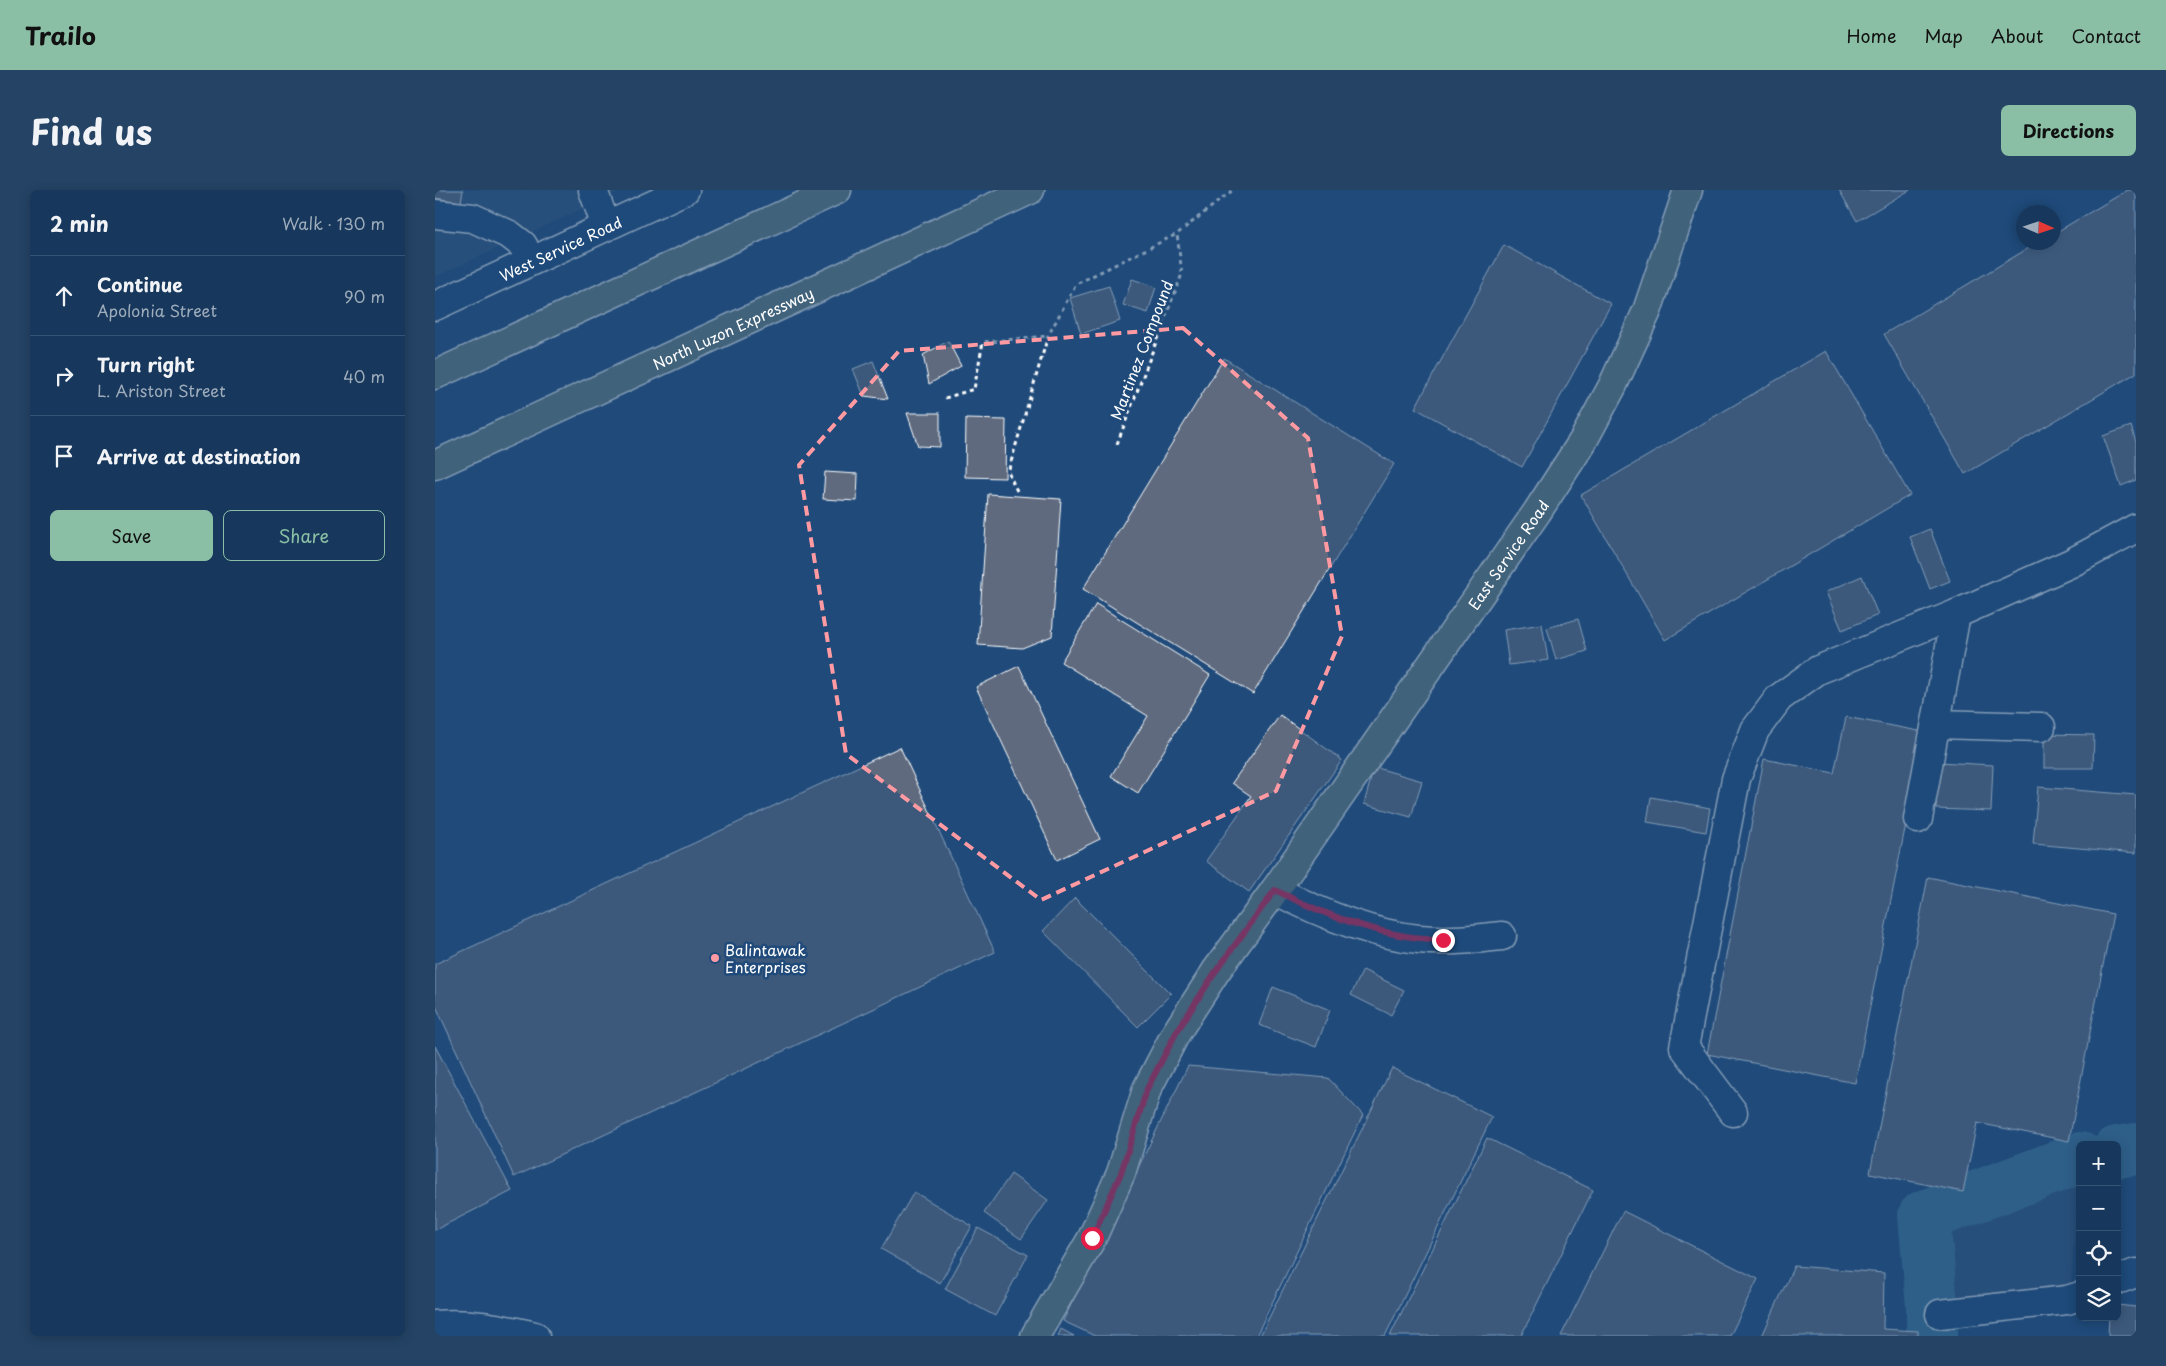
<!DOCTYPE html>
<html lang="en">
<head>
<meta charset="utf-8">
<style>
  :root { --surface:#17385c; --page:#244365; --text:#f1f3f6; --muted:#9eacbb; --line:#365272; --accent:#8abfa5 }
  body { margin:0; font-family:"Playpen Sans",sans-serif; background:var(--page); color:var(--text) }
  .controls { position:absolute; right:15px; bottom:15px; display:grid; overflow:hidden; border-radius:8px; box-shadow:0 2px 12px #0003 }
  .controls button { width:45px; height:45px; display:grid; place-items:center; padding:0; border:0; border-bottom:1px solid var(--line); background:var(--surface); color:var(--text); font:25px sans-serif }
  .compass { position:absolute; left:1581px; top:15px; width:45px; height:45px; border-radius:50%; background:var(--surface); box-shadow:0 2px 12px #0003; rotate:93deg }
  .stop { position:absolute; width:15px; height:15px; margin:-11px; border:4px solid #e11d48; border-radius:50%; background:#fff }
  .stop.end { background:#e11d48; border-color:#fff; box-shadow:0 1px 5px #0008 }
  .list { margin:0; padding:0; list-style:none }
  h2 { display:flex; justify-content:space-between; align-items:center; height:65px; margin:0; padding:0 20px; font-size:21px }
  h2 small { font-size:16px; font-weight:400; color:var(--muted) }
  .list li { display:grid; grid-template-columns:32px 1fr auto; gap:15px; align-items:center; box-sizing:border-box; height:80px; padding:0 20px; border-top:1px solid var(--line) }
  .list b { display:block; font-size:19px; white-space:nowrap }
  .list p { margin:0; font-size:16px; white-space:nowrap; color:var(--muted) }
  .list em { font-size:16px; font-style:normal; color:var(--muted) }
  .actions { display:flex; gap:10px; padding:15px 20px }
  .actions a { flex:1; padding:11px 0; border:1px solid var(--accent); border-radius:8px; text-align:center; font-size:18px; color:var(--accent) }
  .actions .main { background:var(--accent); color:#111 }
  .icon { flex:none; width:28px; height:28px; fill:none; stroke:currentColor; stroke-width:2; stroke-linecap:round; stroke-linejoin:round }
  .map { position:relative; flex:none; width:1701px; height:1146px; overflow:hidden; border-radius:8px }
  header { display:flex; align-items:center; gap:30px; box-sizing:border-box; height:70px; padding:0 25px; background:var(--accent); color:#111 }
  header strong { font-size:24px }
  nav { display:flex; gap:28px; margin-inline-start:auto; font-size:18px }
  .intro { display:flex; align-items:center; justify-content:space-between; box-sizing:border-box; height:120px; padding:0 30px }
  h1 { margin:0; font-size:35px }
  .button { padding:12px 22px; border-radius:8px; background:var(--accent); color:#111; font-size:18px; font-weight:700 }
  main { display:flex; gap:30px; padding:0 30px }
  aside { flex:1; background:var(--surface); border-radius:8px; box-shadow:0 2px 12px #0003 }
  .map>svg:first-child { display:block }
  .built { fill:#32547c }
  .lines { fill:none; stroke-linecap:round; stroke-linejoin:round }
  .river { stroke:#41799b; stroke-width:52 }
  .building { fill:#5f6b7f; stroke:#fff }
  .minor-casing { stroke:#fff; stroke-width:31 }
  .major-casing { stroke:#fff; stroke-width:31 }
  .highway-casing { stroke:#fff; stroke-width:31 }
  .path { stroke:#fff; stroke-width:3; stroke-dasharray:4 4; stroke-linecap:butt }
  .minor { stroke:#1f4a7a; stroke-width:28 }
  .major { stroke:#6b7f7c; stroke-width:28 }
  .highway { stroke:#6b7f7c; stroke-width:28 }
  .route { stroke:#e11d48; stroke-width:6 }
  .marked { fill:none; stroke:#ff9aa2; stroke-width:4; stroke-dasharray:10 6; stroke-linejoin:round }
  .poi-dot { fill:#ff9aa2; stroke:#1f4a7a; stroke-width:2 }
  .labels { text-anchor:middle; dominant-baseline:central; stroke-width:5; stroke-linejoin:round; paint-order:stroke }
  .street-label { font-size:15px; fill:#fff; stroke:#1f4a7a }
  .poi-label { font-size:15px; fill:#fff; stroke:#1f4a7a; text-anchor:start }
</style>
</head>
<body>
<header>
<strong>Trailo</strong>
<nav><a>Home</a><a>Map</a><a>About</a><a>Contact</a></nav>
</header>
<div class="intro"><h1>Find us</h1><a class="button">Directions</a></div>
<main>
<aside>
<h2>2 min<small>Walk · 130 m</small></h2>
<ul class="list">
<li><svg class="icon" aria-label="ahead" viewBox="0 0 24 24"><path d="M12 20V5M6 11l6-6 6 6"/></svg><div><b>Continue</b><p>Apolonia Street</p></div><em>90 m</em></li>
<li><svg class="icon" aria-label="right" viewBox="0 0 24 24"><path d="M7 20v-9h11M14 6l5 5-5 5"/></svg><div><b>Turn right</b><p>L. Ariston Street</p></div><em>40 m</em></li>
<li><svg class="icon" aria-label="arrive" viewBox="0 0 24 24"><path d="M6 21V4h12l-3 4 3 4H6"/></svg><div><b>Arrive at destination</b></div></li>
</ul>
<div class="actions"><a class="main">Save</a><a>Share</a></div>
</aside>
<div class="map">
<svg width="1701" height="1146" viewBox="0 0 1701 1146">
  <rect width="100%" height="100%" fill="#1f4a7a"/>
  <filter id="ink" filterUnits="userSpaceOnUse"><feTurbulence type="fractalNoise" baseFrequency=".02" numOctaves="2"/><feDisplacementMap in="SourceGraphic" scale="10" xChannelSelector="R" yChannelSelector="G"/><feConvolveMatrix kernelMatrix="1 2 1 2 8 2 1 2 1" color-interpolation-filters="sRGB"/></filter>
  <g filter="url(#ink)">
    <!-- built -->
    <path class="built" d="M0 0H188L0 87Z
      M1645 976 1636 1094 1506 1114 1496 1030Z"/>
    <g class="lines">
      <!-- river -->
      <path class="river" d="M1682 962 1701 959
        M1497 1146V1116L1489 1026 1645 968"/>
    </g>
    <!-- building -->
    <path class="building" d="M0 0H28L26 12 0 8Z
      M1404 0H1475L1422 31Z
      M1693 0H1701V183L1530 284 1449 144 1604 52H1618V44Z
      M1069 55 1176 114 1087 277 980 218Z
      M697 89 721 97 713 123 688 115Z
      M674 96 685 131 646 144 635 108Z
      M513 151 526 176 494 194 488 165Z
      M1391 161 1475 305 1230 450 1146 305Z
      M789 168 959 274 818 504 648 399Z
      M438 171 453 209 429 206 418 179Z
      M472 223H505V257L483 256Z
      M531 229 571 230 570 288 530 287Z
      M1696 236 1701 252V290L1686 296 1668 246Z
      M390 282 423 284 422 311 388 309Z
      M553 304 626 309 617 446 587 458 543 455Z
      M1495 339 1515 391 1495 399 1475 347Z
      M1427 386 1443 425 1407 440 1391 402Z
      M661 414 775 485 703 603 676 586 713 526 626 472Z
      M1143 429 1152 461 1121 470 1112 438Z
      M1107 434 1113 470 1074 475 1069 440Z
      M584 476 665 649 622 670 541 497Z
      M845 525 907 570 814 702 771 671 816 606 797 593Z
      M1411 527 1489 542 1420 893 1272 864 1329 569 1399 583Z
      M1609 544 1659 545 1658 578H1609Z
      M465 557 560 762 79 987 0 814V774Z
      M1503 572 1558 575 1556 621 1501 619Z
      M939 577 987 591 976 627 929 614Z
      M1603 597 1701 605V663L1598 654Z
      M1216 607 1275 618 1271 642 1212 632Z
      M1493 687 1678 724 1634 951 1542 933 1528 1002 1435 983Z
      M640 708 736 804 703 837 608 741Z
      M928 780 969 800 956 825 916 805Z
      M838 797 895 820 881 857 824 835Z
      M0 856 77 1001 0 1040Z
      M753 876 893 888 928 925 821 1146H660L628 1131Z
      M957 878 1057 927 950 1146H825Z
      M1052 948 1158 1000 1086 1146H955Z
      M576 984 613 1010 586 1049 549 1023Z
      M479 1002 537 1036 505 1093 446 1059Z
      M1188 1021 1323 1089 1295 1146H1126Z
      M543 1038 593 1065 560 1126 510 1099Z
      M1359 1076 1449 1083 1448 1139 1483 1141V1146H1327Z
      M1682 1115 1701 1117V1146H1673L1674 1127H1682Z
      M626 1139 639 1146H623Z"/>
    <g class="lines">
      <defs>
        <g id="minor">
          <path d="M158 0 171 36"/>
          <path d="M0 24 38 28 75 45 88 55 95 71"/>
          <path id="s1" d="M0 116 250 0"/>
          <path d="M1501 534 1606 537"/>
          <path d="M1483 629 1521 424"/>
          <path d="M840 700C884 723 934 744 984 749 1012 752 1040 749 1067 746"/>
          <path d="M1298 922 1249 857 1301 589 1320 540 1344 508 1383 480 1521 424 1636 373 1701 338"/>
          <path d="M1682 1090 1701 1083"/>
          <path d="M1505 1124 1632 1110 1645 1106"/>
          <path d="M0 1135C36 1132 65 1138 100 1146"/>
        </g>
        <g id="major">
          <path id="s2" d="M600 1146 657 1048 686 983 712 899 741 843 781 781 840 700 1102 322 1148 251 1177 197 1212 121 1253 0"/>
        </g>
        <g id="highway">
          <path d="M0 185 402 0"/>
          <path id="s3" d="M0 275 595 0"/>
        </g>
      </defs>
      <!-- minor casing -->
      <use href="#minor" class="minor-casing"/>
      <!-- major casing -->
      <use href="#major" class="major-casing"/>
      <!-- highway casing -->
      <use href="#highway" class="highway-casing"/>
      <!-- path -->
      <path class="path" d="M510 208 539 199 548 152 613 146
        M682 254 747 84 742 44
        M582 301 573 282 613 146 641 94 742 44 798 0"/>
      <!-- minor -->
      <use href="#minor" class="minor"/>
      <!-- major -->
      <use href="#major" class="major"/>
      <!-- highway -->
      <use href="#highway" class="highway"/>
    </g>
  </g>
  <g class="lines" filter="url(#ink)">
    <!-- route -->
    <path class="route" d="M657 1048 686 983 712 899 741 843 781 781 840 700C893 727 949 748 1008 750"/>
  </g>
  <!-- marked area -->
  <path d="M0 0H1701V1146H0ZM748 138 873 248 907 446 841 601 606 710 411 564 364 275 464 161Z" fill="#1f4a7a" fill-opacity=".55" fill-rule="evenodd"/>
  <path class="marked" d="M748 138 873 248 907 446 841 601 606 710 411 564 364 275 464 161Z"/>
  <!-- markers -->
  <circle class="poi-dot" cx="280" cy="768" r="5"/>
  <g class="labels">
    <!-- street labels -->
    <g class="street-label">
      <text stroke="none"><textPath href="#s1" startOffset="138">West Service Road</textPath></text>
      <text stroke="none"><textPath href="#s3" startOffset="328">North Luzon Expressway</textPath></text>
      <text transform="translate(706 160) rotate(-69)">Martinez Compound</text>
      <text stroke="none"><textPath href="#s2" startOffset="918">East Service Road</textPath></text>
    </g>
    <!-- poi labels -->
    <g class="poi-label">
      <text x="290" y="759">Balintawak<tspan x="290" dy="17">Enterprises</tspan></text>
    </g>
  </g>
</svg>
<div class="controls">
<button>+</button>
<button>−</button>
<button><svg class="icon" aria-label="locate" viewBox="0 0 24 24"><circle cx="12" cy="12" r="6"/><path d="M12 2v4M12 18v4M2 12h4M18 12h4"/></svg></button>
<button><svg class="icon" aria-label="layers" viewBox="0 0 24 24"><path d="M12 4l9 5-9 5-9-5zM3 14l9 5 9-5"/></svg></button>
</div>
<svg class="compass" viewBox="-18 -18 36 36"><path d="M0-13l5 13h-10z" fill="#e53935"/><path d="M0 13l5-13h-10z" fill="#9eacbb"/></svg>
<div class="stop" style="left:657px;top:1048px"></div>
<div class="stop end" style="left:1008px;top:750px"></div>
</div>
</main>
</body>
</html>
